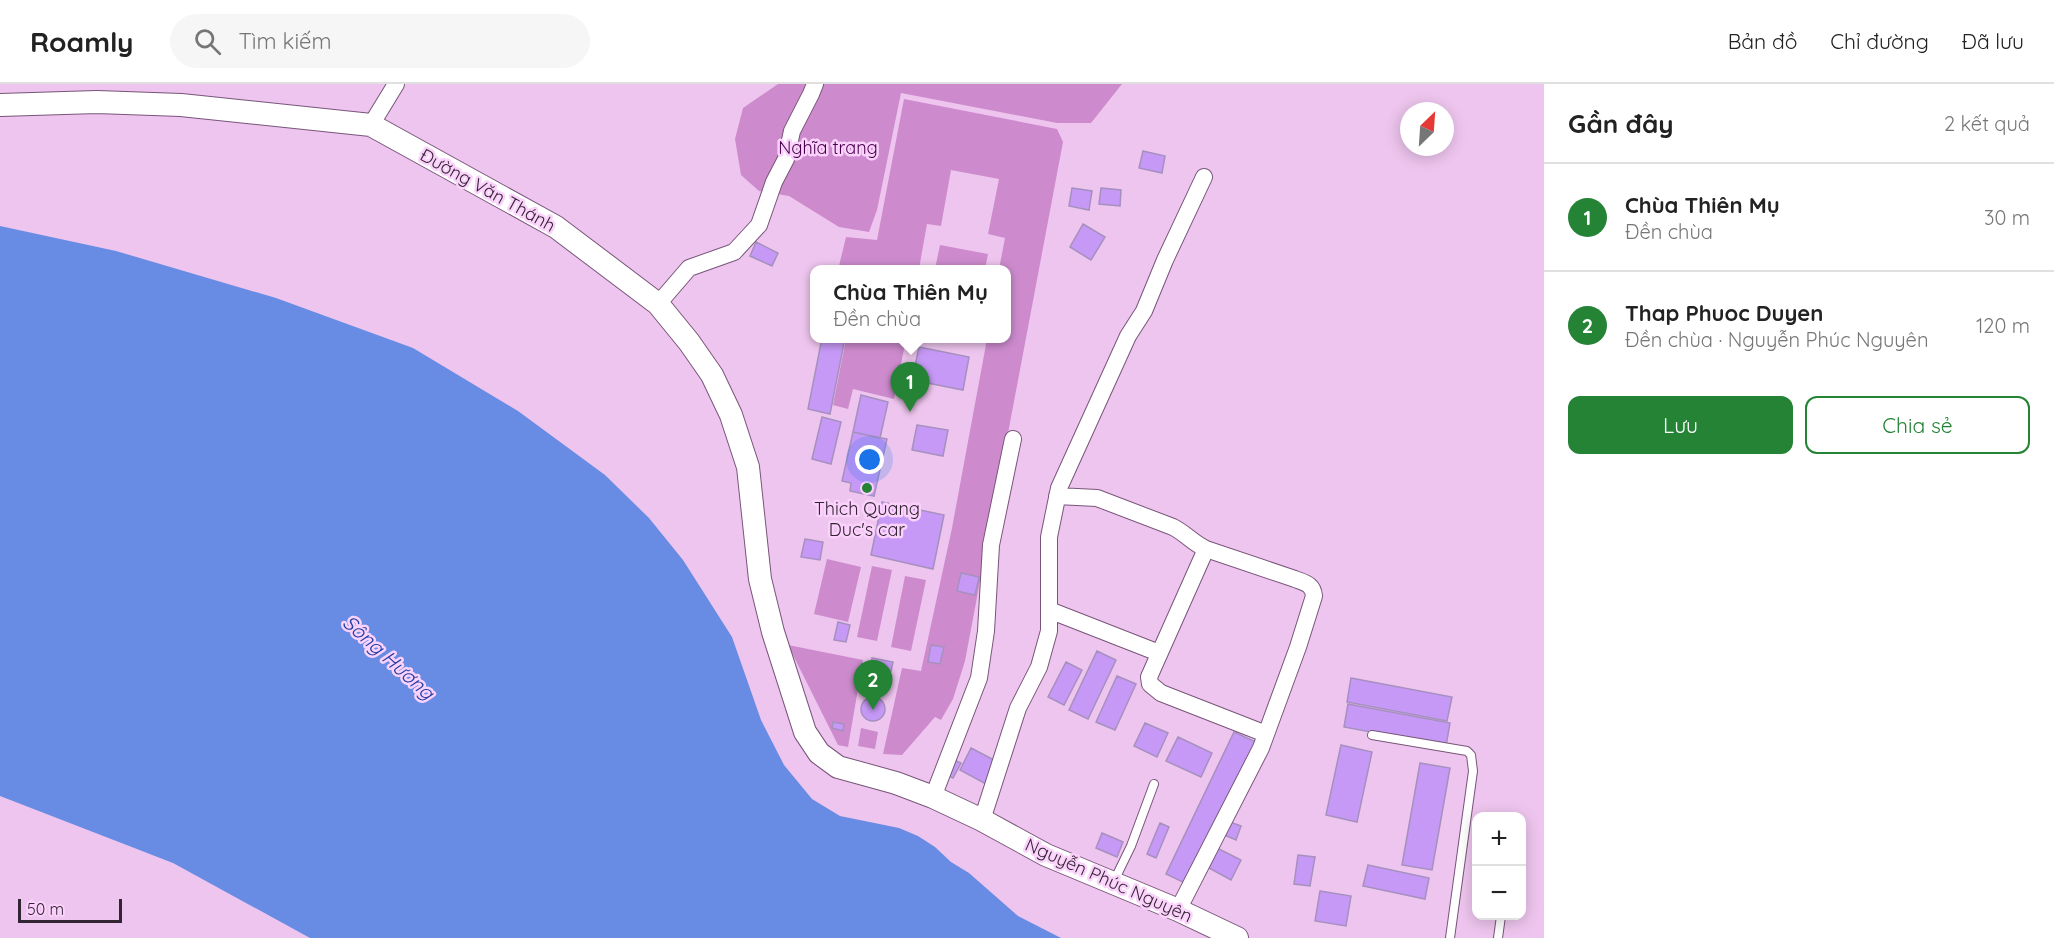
<!DOCTYPE html>
<html lang="vi">
<head>
<meta charset="utf-8">
<style>
  :root { --surface:#fff; --page:#f6f6f6; --text:#222; --muted:#767676; --line:#e0e0e0; --accent:#248335 }
  body { margin:0; font-family:Quicksand,sans-serif; background:var(--page); color:var(--text) }
  .controls { position:absolute; right:18px; bottom:18px; display:grid; overflow:hidden; border-radius:12px; box-shadow:0 3px 15px #0003 }
  .controls button { width:54px; height:54px; display:grid; place-items:center; padding:0; border:0; border-bottom:2px solid var(--line); background:var(--surface); color:var(--text); font:30px sans-serif }
  .compass { position:absolute; left:1400px; top:18px; width:54px; height:54px; border-radius:50%; background:var(--surface); box-shadow:0 3px 15px #0003; rotate:25deg }
  .scale { position:absolute; left:18px; bottom:15px; width:104px; box-sizing:border-box; padding-left:6px; border:3px solid #332433; border-top:0; font-size:16px; line-height:21px; white-space:nowrap; color:#332433; -webkit-text-stroke:4px #fbd2fb; paint-order:stroke }
  .you { position:absolute; left:870px; top:376px; width:21px; height:21px; margin:-15px; border:4px solid #fff; border-radius:50%; background:#1a73e8; box-shadow:0 0 0 9px #1a73e833 }
  .badge { display:grid; place-items:center; width:39px; height:39px; border-radius:50%; background:var(--accent); color:#fff; font-size:20px; font-weight:700 }
  .pin { position:absolute; translate:-50% -50px; filter:drop-shadow(0 2px 3px #0008) }
  .pin::after { content:''; position:absolute; top:32px; width:21px; height:18px; background:inherit; clip-path:polygon(0 0,100% 0,50% 100%) }
  .popup { position:absolute; left:810px; top:181px; width:201px; height:78px; box-sizing:border-box; display:grid; place-content:center; border-radius:12px; background:var(--surface); filter:drop-shadow(0 2px 4px #0005); font-size:20px; white-space:nowrap; color:var(--muted) }
  .popup b { font-size:22px; color:var(--text) }
  .popup::after { content:''; position:absolute; left:50%; top:100%; margin-left:-12px; border:12px solid transparent; border-top-color:var(--surface) }
  .list { margin:0; padding:0; list-style:none }
  h2 { display:flex; justify-content:space-between; align-items:center; height:78px; margin:0; padding:0 24px; font-size:26px }
  h2 small { font-size:20px; font-weight:400; color:var(--muted) }
  .list li { display:grid; grid-template-columns:39px 1fr auto; gap:18px; align-items:center; box-sizing:border-box; height:108px; padding:0 24px; border-top:2px solid var(--line) }
  .list b { display:block; font-size:22px; white-space:nowrap }
  .list p { margin:0; font-size:20px; white-space:nowrap; color:var(--muted) }
  .list em { font-size:20px; font-style:normal; color:var(--muted) }
  .actions { display:flex; gap:12px; padding:18px 24px }
  .actions a { flex:1; padding:14px 0; border:2px solid var(--accent); border-radius:12px; text-align:center; font-size:21px; color:var(--accent) }
  .actions .main { background:var(--accent); color:#fff }
  .icon { flex:none; width:33px; height:33px; fill:none; stroke:currentColor; stroke-width:2; stroke-linecap:round; stroke-linejoin:round }
  .map { position:relative; flex:none; width:1544px; height:854px; overflow:hidden }
  header { display:flex; align-items:center; gap:36px; box-sizing:border-box; height:84px; padding:0 30px; background:var(--surface); border-bottom:2px solid var(--line) }
  header strong { font-size:28px }
  nav { display:flex; gap:33px; margin-inline-start:auto; font-size:21px }
  .search { width:420px; height:54px; background:var(--page); display:flex; align-items:center; gap:15px; box-sizing:border-box; padding:0 21px; border-radius:33px; color:var(--muted); font-size:22px }
  main { display:flex }
  aside { flex:1; background:var(--surface) }
  .map>svg:first-child { display:block }
  .green { fill:#cd8bce }
  .water { fill:#688ce4 }
  .building { fill:#c799f7; stroke:#a590be; stroke-width:1.5 }
  .lines { fill:none; stroke-linecap:round; stroke-linejoin:round }
  .lane-casing { stroke:#785579; stroke-width:10 }
  .street-casing { stroke:#785579; stroke-width:18 }
  .secondary-casing { stroke:#785579; stroke-width:24 }
  .lane { stroke:#fff; stroke-width:8 }
  .street { stroke:#fff; stroke-width:16 }
  .secondary { stroke:#fff; stroke-width:22 }
  .poi-dot { fill:#248335; stroke:#fbd2fb; stroke-width:2 }
  .labels { text-anchor:middle; dominant-baseline:central; stroke-width:5; stroke-linejoin:round; paint-order:stroke }
  .park-label { font-size:18px; fill:#49004c; stroke:#fbd2fb }
  .street-label { font-size:18px; fill:#332433; stroke:#fbd2fb }
  .poi-label { font-size:18px; fill:#332433; stroke:#fbd2fb }
  .water-label { font-size:20px; font-style:italic; fill:#1f3da3; stroke:#fbd2fb }
</style>
</head>
<body>
<header>
<strong>Roamly</strong>
<div class="search"><svg class="icon" aria-label="search" viewBox="0 0 24 24"><circle cx="10" cy="10" r="6"/><path d="M15 15l6 6"/></svg>Tìm kiếm</div>
<nav><a>Bản đồ</a><a>Chỉ đường</a><a>Đã lưu</a></nav>
</header>
<main>
<div class="map">
<svg width="1544" height="854" viewBox="0 0 1544 854">
  <rect width="100%" height="100%" fill="#eec5ee"/>
  <!-- green -->
  <path class="green" d="M778 0H1122L1091 39H1057L901 9 877 126 869 148 839 143 789 112 759 107 741 91 735 55 743 24Z
    M904 15 1057 45 1063 58 965 577 953 615 941 636 935 633 902 671 883 670 902 584 921 587 952 444 987 255 1006 254V186L999 185 1005 154 988 150 999 95 951 86 941 142 927 140 919 185 838 186 846 153 877 156Z
    M940 161 988 170 985 185H935Z
    M846 255H906L894 315 853 305 848 325 833 321Z
    M827 475 861 483 848 538 814 530Z
    M872 482 892 486 877 557 857 553Z
    M905 492 926 496 911 567 891 563Z
    M788 561 863 576 848 663 838 661Z
    M861 644 878 648 875 665 858 662Z"/>
  <!-- water -->
  <path class="water" d="M0 142 116 167 276 214 413 264 518 327 605 391 649 434 683 476 732 553 761 636 784 681 812 715 840 732 899 744 918 752 935 763 951 778 969 789 1018 832 1061 854H310L173 779 0 712Z"/>
  <!-- building -->
  <path class="building" d="M1143 67 1165 72 1162 89 1139 84Z
    M1072 104 1092 107 1089 126 1069 122Z
    M1101 104 1121 106 1120 122 1099 120Z
    M1083 140 1105 153 1091 176 1070 163Z
    M756 158 778 169 772 182 750 172Z
    M822 254H845L830 330 808 325Z
    M919 263 969 273 963 306 912 296Z
    M861 311 888 318 880 354 853 348Z
    M822 333 841 338 831 380 812 375Z
    M917 341 948 346 943 372 912 366Z
    M853 348 887 355 874 412 850 407 851 399 842 397Z
    M882 418 944 431 933 485 871 471Z
    M805 455 823 458 820 476 801 473Z
    M961 489 979 493 975 511 957 507Z
    M838 538 850 541 846 558 834 556Z
    M931 561 944 563 940 580 928 578Z
    M1097 567 1116 576 1088 635 1069 626Z
    M872 574 893 578 891 587 870 583Z
    M1066 578 1082 586 1064 621 1048 613Z
    M1117 592 1136 600 1115 646 1096 638Z
    M1351 594 1452 613 1447 637 1347 618Z
    M861 625a12 12 0 1 1 24 0a12 12 0 1 1-24 0Z
    M1348 620 1450 639 1446 662 1344 643Z
    M833 638 844 640 843 647 832 644Z
    M1145 639 1168 649 1157 673 1134 662Z
    M1234 648 1256 658 1187 800 1166 790Z
    M1178 653 1212 669 1201 693 1166 677Z
    M1341 661 1372 668 1357 738 1326 731Z
    M971 664 998 678 986 700 960 686Z
    M950 674 961 679 953 694 943 689Z
    M1420 679 1450 684 1432 786 1402 781Z
    M1227 737 1241 742 1236 756 1222 750Z
    M1160 739 1169 743 1156 774 1147 770Z
    M1102 749 1123 758 1117 773 1096 764Z
    M1217 764 1241 776 1231 796 1207 783Z
    M1298 771 1315 773 1310 802 1294 800Z
    M1368 781 1429 794 1425 815 1363 802Z
    M1320 807 1351 812 1346 842 1315 837Z"/>
  <g class="lines">
    <defs>
      <path id="lane" d="M1372 651 1467 667 1471 671 1473 687 1450 854
        M1114 797 1131 762 1154 700
        M1498 854 1501 832"/>
      <path id="street" d="M371 41 396 0
        M658 220 689 184 734 168 759 141 774 98 786 75 792 47 811 10 815 0
        M1057 412 1097 414 1173 443C1185 449 1193 459 1206 465L1295 495C1305 499 1313 500 1314 512L1298 563 1261 664 1178 826
        M1206 465 1149 593 1150 600 1161 609 1266 650
        M1049 526 1159 569
        M933 713 979 594 986 547 991 461 1013 355
        M982 736 1018 624 1039 583 1049 547V453L1059 404 1128 252 1144 227 1165 176 1204 93"/>
      <path id="secondary" d="M0 21 97 18 181 21 371 41 556 143 658 220 689 258 712 291 731 331 748 383 760 495 773 548 805 648 819 669 838 683 896 699 933 713 982 736 1046 771 1178 826 1237 854"/>
    </defs>
    <!-- lane casing -->
    <use href="#lane" class="lane-casing"/>
    <!-- street casing -->
    <use href="#street" class="street-casing"/>
    <!-- secondary casing -->
    <use href="#secondary" class="secondary-casing"/>
    <!-- lane -->
    <use href="#lane" class="lane"/>
    <!-- street -->
    <use href="#street" class="street"/>
    <!-- secondary -->
    <use href="#secondary" class="secondary"/>
  </g>
  <!-- markers -->
  <circle class="poi-dot" cx="867" cy="404" r="6"/>
  <g class="labels">
    <!-- park labels -->
    <g class="park-label">
      <text x="828" y="63">Nghĩa trang</text>
    </g>
    <!-- street labels -->
    <g class="street-label">
      <text transform="translate(488 106) rotate(29)">Đường Văn Thánh</text>
      <text transform="translate(1109 796) rotate(24)">Nguyễn Phúc Nguyên</text>
    </g>
    <!-- poi labels -->
    <g class="poi-label">
      <text x="867" y="424">Thich Quang<tspan x="867" dy="21">Duc's car</tspan></text>
    </g>
    <!-- water labels -->
    <g class="water-label">
      <text transform="translate(389 573) rotate(42)">Sông Hương</text>
    </g>
  </g>
</svg>
<div class="controls">
<button>+</button>
<button>−</button>
</div>
<svg class="compass" viewBox="-18 -18 36 36"><path d="M0-13l5 13h-10z" fill="#e53935"/><path d="M0 13l5-13h-10z" fill="#767676"/></svg>
<div class="scale">50 m</div>
<div class="you"></div>
<div class="pin badge" style="left:910px;top:328px">1</div>
<div class="popup"><b>Chùa Thiên Mụ</b>Đền chùa</div>
<div class="pin badge" style="left:873px;top:626px">2</div>
</div>
<aside>
<h2>Gần đây<small>2 kết quả</small></h2>
<ul class="list">
<li><span class="badge">1</span><div><b>Chùa Thiên Mụ</b><p>Đền chùa</p></div><em>30 m</em></li>
<li><span class="badge">2</span><div><b>Thap Phuoc Duyen</b><p>Đền chùa · Nguyễn Phúc Nguyên</p></div><em>120 m</em></li>
</ul>
<div class="actions"><a class="main">Lưu</a><a>Chia sẻ</a></div>
</aside>
</main>
</body>
</html>
